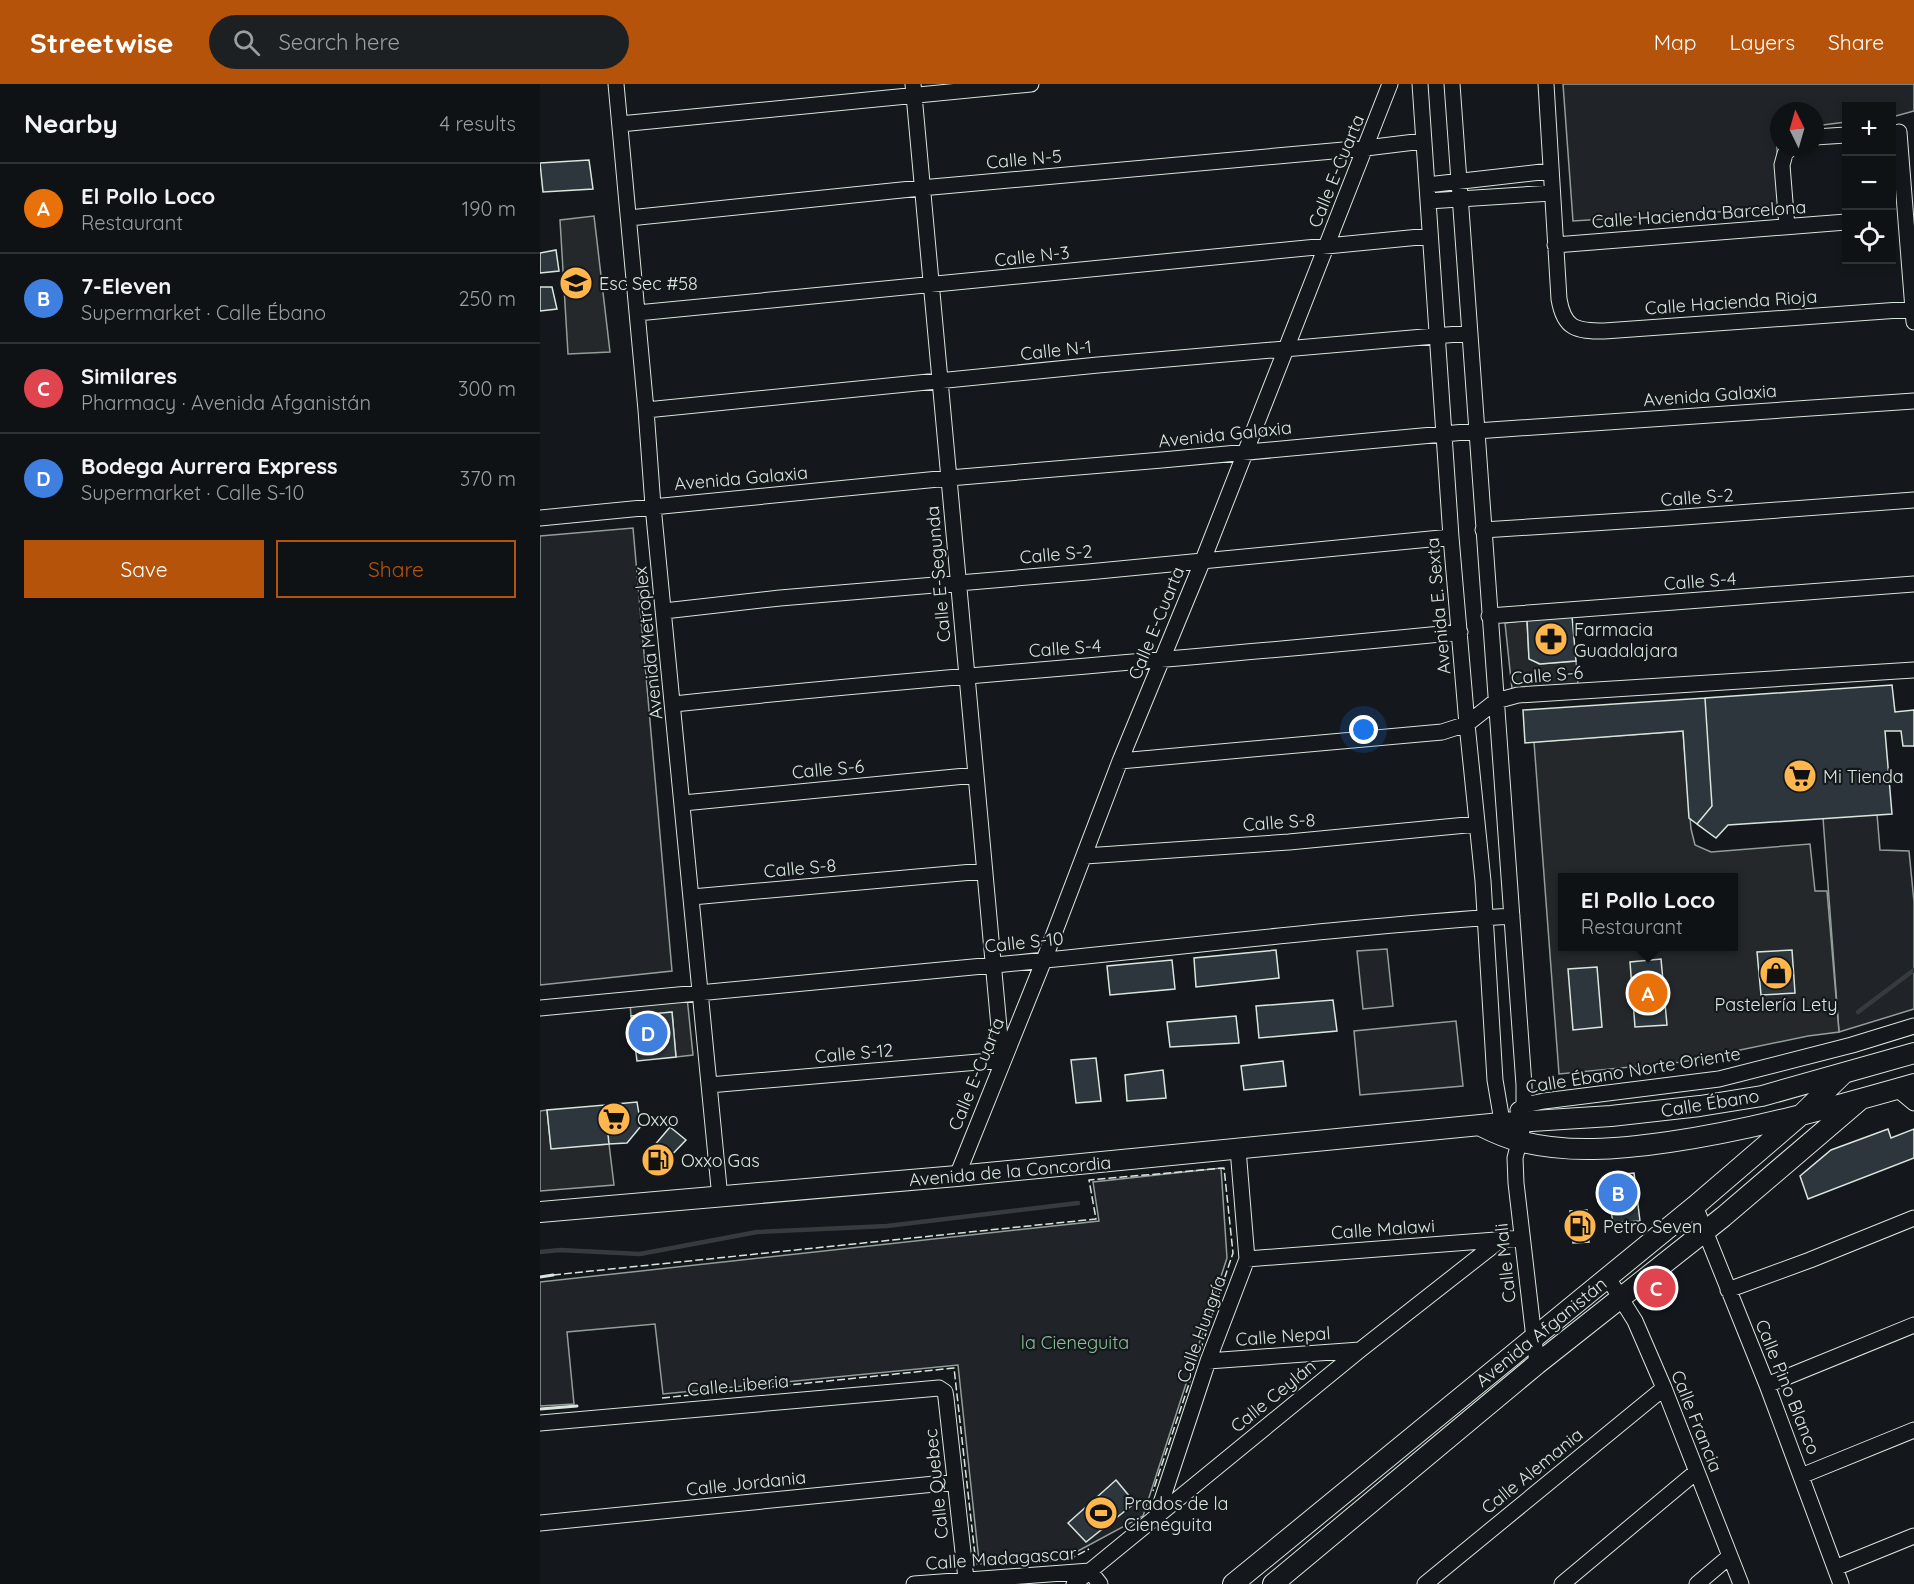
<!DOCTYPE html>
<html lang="en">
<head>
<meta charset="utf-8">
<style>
  :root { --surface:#0f1215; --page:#1d2022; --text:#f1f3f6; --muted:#9b9ea0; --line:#2f3234; --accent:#b45309 }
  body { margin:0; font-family:Quicksand,sans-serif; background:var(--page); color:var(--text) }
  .controls { position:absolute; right:18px; top:18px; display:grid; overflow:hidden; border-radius:0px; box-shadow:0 3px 9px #0003 }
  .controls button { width:54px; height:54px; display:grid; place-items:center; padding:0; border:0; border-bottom:2px solid var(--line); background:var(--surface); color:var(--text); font:30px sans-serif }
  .compass { position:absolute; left:1230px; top:18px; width:54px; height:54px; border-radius:50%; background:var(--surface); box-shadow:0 3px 9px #0003; rotate:355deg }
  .you { position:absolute; left:824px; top:646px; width:21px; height:21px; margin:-15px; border:4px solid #fff; border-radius:50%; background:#1a73e8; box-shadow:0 0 0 9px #1a73e833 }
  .badge { display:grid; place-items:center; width:39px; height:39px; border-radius:50%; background:var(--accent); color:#fff; font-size:20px; font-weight:700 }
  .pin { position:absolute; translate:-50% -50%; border:3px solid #fff; box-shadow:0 2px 6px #0006 }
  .popup { position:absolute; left:1018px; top:789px; width:180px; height:78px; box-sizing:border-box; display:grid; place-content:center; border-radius:0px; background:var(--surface); filter:drop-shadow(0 2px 4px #0005); font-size:20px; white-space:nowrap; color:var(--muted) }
  .popup b { font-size:22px; color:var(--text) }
  .popup::after { content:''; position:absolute; left:50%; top:100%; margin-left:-12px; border:12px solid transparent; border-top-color:var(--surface) }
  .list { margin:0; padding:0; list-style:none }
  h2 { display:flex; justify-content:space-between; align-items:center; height:78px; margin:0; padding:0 24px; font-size:26px }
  h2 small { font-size:20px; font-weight:400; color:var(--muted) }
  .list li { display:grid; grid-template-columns:39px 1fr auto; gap:18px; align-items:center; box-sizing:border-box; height:90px; padding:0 24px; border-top:2px solid var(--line) }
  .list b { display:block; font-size:22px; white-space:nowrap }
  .list p { margin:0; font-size:20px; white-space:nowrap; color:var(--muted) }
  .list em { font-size:20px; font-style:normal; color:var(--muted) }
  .actions { display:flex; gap:12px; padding:18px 24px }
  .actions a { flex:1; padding:14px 0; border:2px solid var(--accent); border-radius:0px; text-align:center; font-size:21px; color:var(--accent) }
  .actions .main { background:var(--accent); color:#fff }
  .icon { flex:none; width:33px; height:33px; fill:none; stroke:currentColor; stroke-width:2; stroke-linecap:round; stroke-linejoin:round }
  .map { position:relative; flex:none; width:1374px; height:1500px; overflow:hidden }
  header { display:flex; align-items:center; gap:36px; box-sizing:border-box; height:84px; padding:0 30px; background:var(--accent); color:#fff }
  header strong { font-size:28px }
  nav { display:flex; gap:33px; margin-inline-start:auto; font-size:21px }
  .search { width:420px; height:54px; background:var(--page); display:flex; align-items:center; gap:15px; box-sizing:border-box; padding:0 21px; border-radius:33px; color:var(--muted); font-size:22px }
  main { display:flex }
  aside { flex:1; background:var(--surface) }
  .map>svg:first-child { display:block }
  .green { fill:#202428; stroke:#939e99; stroke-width:1.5 }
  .parking { fill:#24282b; stroke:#939e99; stroke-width:1.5; fill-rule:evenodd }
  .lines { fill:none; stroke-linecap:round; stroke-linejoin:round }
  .stream { stroke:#363b3e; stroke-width:4.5 }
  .building { fill:#2c363c; stroke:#d8e6dc; stroke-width:1.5 }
  .minor-casing { stroke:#d8e6dc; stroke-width:17 }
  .major-casing { stroke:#d8e6dc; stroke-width:22 }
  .minor { stroke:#14181c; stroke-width:15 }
  .major { stroke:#14181c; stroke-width:20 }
  .fence { stroke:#d8e6dc; stroke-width:1.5; stroke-dasharray:8 3; stroke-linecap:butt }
  .wall { stroke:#d8e6dc; stroke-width:3 }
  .labels { text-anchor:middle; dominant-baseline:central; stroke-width:4.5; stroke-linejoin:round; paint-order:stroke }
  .street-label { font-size:18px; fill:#d8e6dc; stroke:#14181c }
  .poi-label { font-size:18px; fill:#d8e6dc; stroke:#14181c; text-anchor:start }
  .park-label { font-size:18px; fill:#8ac095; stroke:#14181c }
</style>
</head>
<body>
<header>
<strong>Streetwise</strong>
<div class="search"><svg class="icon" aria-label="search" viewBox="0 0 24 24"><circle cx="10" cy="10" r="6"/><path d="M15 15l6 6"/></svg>Search here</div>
<nav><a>Map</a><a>Layers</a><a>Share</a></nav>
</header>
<main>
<aside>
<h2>Nearby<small>4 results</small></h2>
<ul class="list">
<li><span class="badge" style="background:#e8710a">A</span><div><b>El Pollo Loco</b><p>Restaurant</p></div><em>190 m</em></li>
<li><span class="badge" style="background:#3f7fe0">B</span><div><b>7-Eleven</b><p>Supermarket · Calle Ébano</p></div><em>250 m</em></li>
<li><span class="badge" style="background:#e0444e">C</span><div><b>Similares</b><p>Pharmacy · Avenida Afganistán</p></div><em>300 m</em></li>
<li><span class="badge" style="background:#3f7fe0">D</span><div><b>Bodega Aurrera Express</b><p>Supermarket · Calle S-10</p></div><em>370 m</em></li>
</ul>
<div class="actions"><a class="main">Save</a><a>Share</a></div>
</aside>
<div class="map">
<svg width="1374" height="1500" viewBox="0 0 1374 1500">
  <rect width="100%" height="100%" fill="#14181c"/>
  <!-- green -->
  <path class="green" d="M1023 0H1374V27L1352 33V22H1306V38L1275 42V27H1239V46L1236 47 1240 124 1033 137Z
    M93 444 132 887 0 901V452Z
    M1337 730 1340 766 1369 767 1374 818V925L1299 948 1283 734Z
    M847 865 853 922 823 925 817 867Z
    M916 937 923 1002 820 1011 814 947Z
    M681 1084 687 1174 603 1432 538 1467 439 1477 418 1281 123 1310 115 1240 27 1248 34 1320 0 1322V1198L559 1137 553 1098Z"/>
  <!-- parking -->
  <path class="parking" d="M54 132 70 268 28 270 20 136Z
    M987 536 989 574 999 580 1036 577 1038 601 972 605 965 539Z
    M1143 647 1151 745 1155 761 1171 768 1270 760 1275 807H1287L1299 948 1268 952 1142 978 1019 990 994 658ZM1022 794H1194V862H1022Z
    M147 913 153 971 136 973 132 928 91 932 90 919Z
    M7 1026 11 1064 69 1060 74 1101 0 1107V1027Z"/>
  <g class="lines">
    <!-- stream -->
    <path class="stream" d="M1318 928 1374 886
      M0 1168 20 1166 100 1170 217 1148 347 1142 538 1119"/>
  </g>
  <!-- building -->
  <path class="building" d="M49 76 53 105 3 108 0 79Z
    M16 166 19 187 0 189V169Z
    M0 203H12L17 225 0 227Z
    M1032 532 1036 577 1000 580 989 575 987 536Z
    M1352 601 1355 628 1374 626V662H1363L1361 647H1345L1352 730 1188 741 1176 754 1157 740 1172 722 1165 614Z
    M1165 614 1172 722 1157 740 1149 734 1143 647 985 659 983 626Z
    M736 866 739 894 656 903 654 874Z
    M1252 866 1255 909 1221 911 1217 868Z
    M1121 875 1127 941 1095 943 1090 878Z
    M632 876 635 905 570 911 567 882Z
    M1057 883 1062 943 1033 946 1028 885Z
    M793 916 797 947 719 954 716 922Z
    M132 928 136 973 97 977 91 932Z
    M696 932 699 959 630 963 627 938Z
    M556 974 561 1017 536 1019 531 976Z
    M743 977 746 1002 704 1006 701 982Z
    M623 986 626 1014 587 1017 585 991Z
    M97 1018 101 1042 87 1059 69 1060 65 1021Z
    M65 1021 69 1060 11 1065 7 1026Z
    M130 1043 146 1056 122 1081 108 1069Z
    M1348 1045 1351 1054 1374 1045V1074L1268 1115 1260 1092 1291 1066Z
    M1094 1089 1100 1137 1073 1139 1065 1092Z
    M1047 1126 1049 1158 1033 1159 1030 1127Z
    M576 1396 595 1419 546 1458 528 1439Z"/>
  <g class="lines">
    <defs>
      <path id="minor" d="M76 0 106 326 113 422 180 1114
        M880 0 911 453 927 640 943 797 955 996 964 1049
        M912 0 984 1001V1038L975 1074 976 1099 997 1280
        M1006 0 1019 215C1024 245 1036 247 1064 247L1374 225
        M80 40 491 0
        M1359 48 1374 238
        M1275 53 1306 51
        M887 101 1010 87
        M888 117 1012 109
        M89 134 381 104 826 64 883 57
        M1247 143 1242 81 1245 70 1251 63
        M1015 161 1306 138
        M97 229 890 152
        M106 326 558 281 930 249
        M0 434 409 394 622 376 936 347 1374 317
        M943 446 1130 434 1374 416
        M124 527 240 514 548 488 911 453
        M949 532 1374 500
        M134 620C395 592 658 575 920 548
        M580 677 902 648 927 640 956 617 978 611 1374 586
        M143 719 436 691
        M545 772 749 758 937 740
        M152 813 444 787
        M0 924C151 909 303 896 454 881 627 865 799 843 972 832
        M169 1001 462 976 373 0
        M1357 1005 1374 1019
        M978 1026 985 1021 1004 1017 1179 995 1312 961 1374 942
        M417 1092 504 876 580 677 663 476 850 0
        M1155 1122 1227 1301 1301 1500
        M707 1175 982 1154
        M1068 1194 1095 1237 1124 1304 1201 1500
        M1188 1206 1270 1176 1374 1134
        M668 1277 820 1266
        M1227 1301 1374 1241
        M0 1339 399 1304 405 1308 406 1314 426 1495
        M1261 1392 1374 1346
        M617 1431 668 1277 707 1175 698 1065
        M0 1439 415 1398
        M1295 1484 1374 1452
        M550 1487 560 1500
        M374 1500 550 1487
        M534 1500 820 1266 959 1157
        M885 1500 1124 1304
        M1022 1500 1156 1388
        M1157 1500 1190 1472"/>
      <path id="major" d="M941 1042C953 1048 965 1054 979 1057 1028 1070 1080 1065 1129 1058 1212 1046 1293 1023 1374 1000
        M0 1128 417 1092 961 1039 1071 1032 1160 1022 1222 1012 1374 969
        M693 1500 1155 1122 1261 1031 1303 990
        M733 1500 997 1280 1183 1133 1320 1016"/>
    </defs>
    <!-- minor casing -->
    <use href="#minor" class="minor-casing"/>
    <!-- major casing -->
    <use href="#major" class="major-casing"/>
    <!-- minor -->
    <use href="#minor" class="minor"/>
    <!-- major -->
    <use href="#major" class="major"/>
    <!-- fence -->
    <path class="fence" d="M13 1191 556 1135 549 1096 684 1084 693 1169 613 1407
      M122 1314 414 1284 436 1480 528 1476 549 1465"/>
    <!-- wall -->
    <path class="wall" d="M0 1193 13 1191
      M0 1325 37 1322"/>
  </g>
  <!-- icons -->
  <defs>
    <symbol id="school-disc" viewBox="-11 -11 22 22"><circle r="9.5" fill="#ffb74d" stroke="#14181c"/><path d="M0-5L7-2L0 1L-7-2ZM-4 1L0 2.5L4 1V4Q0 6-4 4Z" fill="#111"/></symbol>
    <symbol id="pharmacy-disc" viewBox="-11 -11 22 22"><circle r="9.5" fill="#ffb74d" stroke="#14181c"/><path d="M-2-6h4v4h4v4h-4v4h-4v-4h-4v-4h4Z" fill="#111"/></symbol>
    <symbol id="supermarket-disc" viewBox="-11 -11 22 22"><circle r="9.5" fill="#ffb74d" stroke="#14181c"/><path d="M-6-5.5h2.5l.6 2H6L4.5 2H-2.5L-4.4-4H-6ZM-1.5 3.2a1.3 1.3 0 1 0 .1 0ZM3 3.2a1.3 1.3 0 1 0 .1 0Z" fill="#111"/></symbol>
    <symbol id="shop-disc" viewBox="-11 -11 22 22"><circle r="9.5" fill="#ffb74d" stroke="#14181c"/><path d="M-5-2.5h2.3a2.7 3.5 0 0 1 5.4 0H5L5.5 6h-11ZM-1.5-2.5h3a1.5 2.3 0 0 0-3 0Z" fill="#111"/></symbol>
    <symbol id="fuel-disc" viewBox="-11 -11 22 22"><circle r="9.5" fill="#ffb74d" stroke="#14181c"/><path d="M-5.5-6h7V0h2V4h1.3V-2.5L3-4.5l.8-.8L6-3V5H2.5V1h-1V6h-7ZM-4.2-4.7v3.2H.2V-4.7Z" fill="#111"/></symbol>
    <symbol id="stadium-disc" viewBox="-11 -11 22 22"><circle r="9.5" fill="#ffb74d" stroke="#14181c"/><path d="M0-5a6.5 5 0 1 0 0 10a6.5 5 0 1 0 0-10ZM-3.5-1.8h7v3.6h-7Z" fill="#111"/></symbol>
  </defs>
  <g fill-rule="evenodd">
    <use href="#school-disc" x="17" y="180" width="38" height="38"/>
    <use href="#pharmacy-disc" x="992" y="536" width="38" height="38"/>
    <use href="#supermarket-disc" x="1241" y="673" width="38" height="38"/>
    <use href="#shop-disc" x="1217" y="870" width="38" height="38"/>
    <use href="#supermarket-disc" x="55" y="1016" width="38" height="38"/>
    <use href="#fuel-disc" x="99" y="1057" width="38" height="38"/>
    <use href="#fuel-disc" x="1021" y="1123" width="38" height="38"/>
    <use href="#stadium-disc" x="542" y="1410" width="38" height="38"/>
  </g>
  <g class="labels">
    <!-- street labels -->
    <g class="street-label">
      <text transform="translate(484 75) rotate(-5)">Calle N-5</text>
      <text transform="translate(796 87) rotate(-68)">Calle E-Cuarta</text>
      <text transform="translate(1159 130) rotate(-4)">Calle Hacienda Barcelona</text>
      <text transform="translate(492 172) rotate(-6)">Calle N-3</text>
      <text transform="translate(1191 218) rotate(-4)">Calle Hacienda Rioja</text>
      <text transform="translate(516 266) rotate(-6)">Calle N-1</text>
      <text transform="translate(1170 311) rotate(-4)">Avenida Galaxia</text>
      <text transform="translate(685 350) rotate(-6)">Avenida Galaxia</text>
      <text transform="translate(201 394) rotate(-5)">Avenida Galaxia</text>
      <text transform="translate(1157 413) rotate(-4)">Calle S-2</text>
      <text transform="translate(516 470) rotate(-5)">Calle S-2</text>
      <text transform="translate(398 490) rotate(-95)">Calle E-Segunda</text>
      <text transform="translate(1160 497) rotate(-4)">Calle S-4</text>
      <text transform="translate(898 522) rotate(-95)">Avenida E. Sexta</text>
      <text transform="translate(616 539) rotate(-68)">Calle E-Cuarta</text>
      <text transform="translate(108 559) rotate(-96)">Avenida Metroplex</text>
      <text transform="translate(525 564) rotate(-4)">Calle S-4</text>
      <text transform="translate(1007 591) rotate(-5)">Calle S-6</text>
      <text transform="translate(288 685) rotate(-5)">Calle S-6</text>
      <text transform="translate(739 738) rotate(-4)">Calle S-8</text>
      <text transform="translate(260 784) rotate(-5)">Calle S-8</text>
      <text transform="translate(484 858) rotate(-6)">Calle S-10</text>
      <text transform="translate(314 969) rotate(-5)">Calle S-12</text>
      <text transform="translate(1093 986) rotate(-9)">Calle Ébano Norte Oriente</text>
      <text transform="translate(436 990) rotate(-68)">Calle E-Cuarta</text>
      <text transform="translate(1170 1019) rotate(-9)">Calle Ébano</text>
      <text transform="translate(470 1087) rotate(-5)">Avenida de la Concordia</text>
      <text transform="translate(843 1145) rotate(-4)">Calle Malawi</text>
      <text transform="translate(965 1179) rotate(-96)">Calle Mali</text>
      <text transform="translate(661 1245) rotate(-70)">Calle Hungría</text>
      <text transform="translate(1001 1248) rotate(-39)">Avenida Afganistán</text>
      <text transform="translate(743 1252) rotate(-4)">Calle Nepal</text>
      <text transform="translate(198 1301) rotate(-5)">Calle Liberia</text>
      <text transform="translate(1248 1303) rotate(68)">Calle Pino Blanco</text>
      <text transform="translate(733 1312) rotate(-39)">Calle Ceylán</text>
      <text transform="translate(1157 1337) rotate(68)">Calle Francia</text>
      <text transform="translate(992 1387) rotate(-39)">Calle Alemania</text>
      <text transform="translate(206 1399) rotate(-6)">Calle Jordania</text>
      <text transform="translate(396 1400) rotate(-96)">Calle Quebec</text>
      <text transform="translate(461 1474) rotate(-4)">Calle Madagascar</text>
    </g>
    <!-- poi labels -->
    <g class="poi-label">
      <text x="59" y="199">Esc Sec #58</text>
      <text x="1034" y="545">Farmacia<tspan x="1034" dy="21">Guadalajara</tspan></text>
      <text x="1283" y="692">Mi Tienda</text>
      <text x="1236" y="920" text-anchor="middle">Pastelería Lety</text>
      <text x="97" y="1035">Oxxo</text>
      <text x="141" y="1076">Oxxo Gas</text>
      <text x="1063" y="1142">Petro Seven</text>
      <text x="584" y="1419">Prados de la<tspan x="584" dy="21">Cieneguita</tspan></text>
    </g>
    <!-- park labels -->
    <g class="park-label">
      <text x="535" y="1258">la Cieneguita</text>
    </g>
  </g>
</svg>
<div class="controls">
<button>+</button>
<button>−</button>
<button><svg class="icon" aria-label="locate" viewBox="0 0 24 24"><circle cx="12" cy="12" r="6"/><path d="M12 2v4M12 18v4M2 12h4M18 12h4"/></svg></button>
</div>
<svg class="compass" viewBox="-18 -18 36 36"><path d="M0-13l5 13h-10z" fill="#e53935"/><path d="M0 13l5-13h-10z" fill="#9b9ea0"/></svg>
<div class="you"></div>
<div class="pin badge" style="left:1108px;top:909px;background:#e8710a">A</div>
<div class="popup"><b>El Pollo Loco</b>Restaurant</div>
<div class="pin badge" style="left:1078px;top:1109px;background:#3f7fe0">B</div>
<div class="pin badge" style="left:1116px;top:1204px;background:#e0444e">C</div>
<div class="pin badge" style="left:108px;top:949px;background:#3f7fe0">D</div>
</div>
</main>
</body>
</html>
